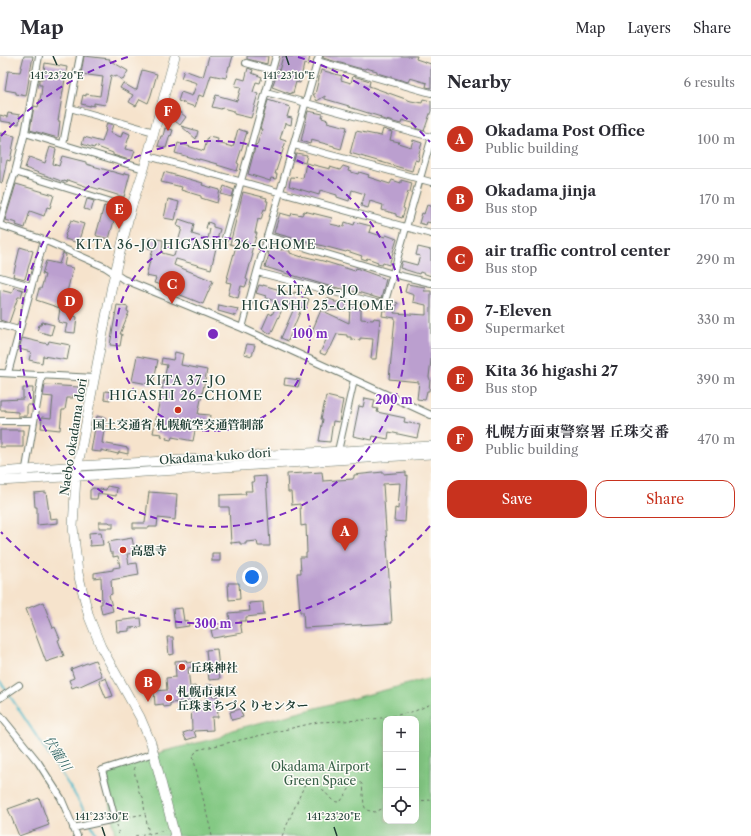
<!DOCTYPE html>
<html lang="en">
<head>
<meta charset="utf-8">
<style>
  :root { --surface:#fff; --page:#f2f2f3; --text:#2b2b33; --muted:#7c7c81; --line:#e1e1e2; --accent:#c8321e }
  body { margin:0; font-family:"Libre Caslon Text","Noto Serif JP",serif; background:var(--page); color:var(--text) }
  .controls { position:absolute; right:12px; bottom:12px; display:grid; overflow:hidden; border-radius:8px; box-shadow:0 4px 16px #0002 }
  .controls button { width:36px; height:36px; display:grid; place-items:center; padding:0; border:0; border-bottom:1px solid var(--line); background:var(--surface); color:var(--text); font:20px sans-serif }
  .you { position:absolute; left:252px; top:521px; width:14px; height:14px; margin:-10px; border:3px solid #fff; border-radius:50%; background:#1a73e8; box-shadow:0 0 0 6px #1a73e833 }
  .badge { display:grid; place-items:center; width:26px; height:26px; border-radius:50%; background:var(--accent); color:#fff; font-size:13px; font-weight:700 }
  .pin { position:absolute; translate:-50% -33px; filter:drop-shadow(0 1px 2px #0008) }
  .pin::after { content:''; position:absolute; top:21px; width:14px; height:12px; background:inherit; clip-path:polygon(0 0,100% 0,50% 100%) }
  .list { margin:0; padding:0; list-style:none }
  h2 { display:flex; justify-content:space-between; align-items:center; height:52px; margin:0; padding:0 16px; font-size:17px }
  h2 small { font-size:13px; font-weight:400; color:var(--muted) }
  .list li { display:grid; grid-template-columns:26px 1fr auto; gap:12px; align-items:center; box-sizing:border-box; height:60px; padding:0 16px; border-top:1px solid var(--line) }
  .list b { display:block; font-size:15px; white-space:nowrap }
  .list p { margin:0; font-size:13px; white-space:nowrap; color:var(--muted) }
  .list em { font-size:13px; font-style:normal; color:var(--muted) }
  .actions { display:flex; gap:8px; padding:12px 16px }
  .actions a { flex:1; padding:9px 0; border:1px solid var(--accent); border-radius:12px; text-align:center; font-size:14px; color:var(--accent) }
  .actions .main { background:var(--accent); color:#fff }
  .icon { flex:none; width:22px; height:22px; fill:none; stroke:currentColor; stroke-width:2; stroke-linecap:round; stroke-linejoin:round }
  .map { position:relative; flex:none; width:431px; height:780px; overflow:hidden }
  header { display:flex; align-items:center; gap:24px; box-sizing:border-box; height:56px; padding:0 20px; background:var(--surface); border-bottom:1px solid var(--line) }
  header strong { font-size:19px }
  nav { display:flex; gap:22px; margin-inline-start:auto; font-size:14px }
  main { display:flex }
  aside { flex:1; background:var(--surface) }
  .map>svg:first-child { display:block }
  .green { fill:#84c984; stroke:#52835c; fill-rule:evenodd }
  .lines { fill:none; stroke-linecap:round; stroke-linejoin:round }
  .stream { stroke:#4eb9c9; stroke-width:2 }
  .building { fill:#bb9fcf }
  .street-casing { stroke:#6a7769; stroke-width:8 }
  .secondary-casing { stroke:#6a7769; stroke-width:10 }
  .path { stroke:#6a7769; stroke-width:1; stroke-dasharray:3 3; stroke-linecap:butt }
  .street { stroke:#fff; stroke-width:6 }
  .secondary { stroke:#fff; stroke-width:9 }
  .ticks { fill:none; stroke:#1f3d34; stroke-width:1.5 }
  .ring { fill:none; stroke:#7b2cbf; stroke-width:2; stroke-dasharray:7 5 }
  .poi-dot { fill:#c8321e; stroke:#fdfcf7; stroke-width:1.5 }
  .labels { text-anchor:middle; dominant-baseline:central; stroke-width:3; stroke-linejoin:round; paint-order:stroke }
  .poi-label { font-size:12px; font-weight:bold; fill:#1f3d34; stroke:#fdfcf7; text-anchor:start }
  .street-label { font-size:12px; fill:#1f3d34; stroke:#fdfcf7 }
  .park-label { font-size:12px; fill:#386048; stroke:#fdfcf7 }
  .neighbourhood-label { font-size:13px; letter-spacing:1px; fill:#1f3d34; stroke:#fdfcf7 }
  .water-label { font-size:13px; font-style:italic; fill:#2d6261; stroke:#fdfcf7 }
  .ticks-label { font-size:10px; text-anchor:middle; fill:#1f3d34; stroke:#fdfcf7; stroke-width:3; stroke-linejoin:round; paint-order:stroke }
  .centre { fill:#7b2cbf; stroke:#fdfcf7; stroke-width:2 }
  .ring-label { font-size:12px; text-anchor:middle; font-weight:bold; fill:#7b2cbf; stroke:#fdfcf7; stroke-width:3; stroke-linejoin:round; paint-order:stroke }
</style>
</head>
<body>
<header>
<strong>Map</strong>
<nav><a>Map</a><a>Layers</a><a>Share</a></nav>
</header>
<main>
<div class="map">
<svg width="431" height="780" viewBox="0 0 431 780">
  <rect width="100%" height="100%" fill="#fdfcf7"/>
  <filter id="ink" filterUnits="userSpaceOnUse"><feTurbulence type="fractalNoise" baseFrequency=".025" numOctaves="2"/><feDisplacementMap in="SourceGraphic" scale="8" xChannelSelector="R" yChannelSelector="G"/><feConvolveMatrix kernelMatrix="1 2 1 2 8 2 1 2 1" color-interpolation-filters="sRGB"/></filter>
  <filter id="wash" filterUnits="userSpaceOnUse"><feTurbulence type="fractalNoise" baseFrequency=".012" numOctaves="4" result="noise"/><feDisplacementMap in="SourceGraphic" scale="16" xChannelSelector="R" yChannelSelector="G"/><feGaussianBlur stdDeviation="0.9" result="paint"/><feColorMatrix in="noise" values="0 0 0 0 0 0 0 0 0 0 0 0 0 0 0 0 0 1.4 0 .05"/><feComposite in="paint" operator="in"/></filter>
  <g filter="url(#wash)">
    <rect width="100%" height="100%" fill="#f6e3cc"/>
    <!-- green -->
    <path class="green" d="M431 622V780H115L106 717 165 695 221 681 232 674ZM386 663H416V765H386Z"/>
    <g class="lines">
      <!-- stream -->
      <path class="stream" d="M0 625 74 737 87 759 97 780"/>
    </g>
    <g id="blocks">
      <!-- building -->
      <path class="building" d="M24 0H33L26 40 16 38V36L5 34 8 15 20 16Z
        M84 0 110 3 109 4 128 15 123 24 116 20 115 21 111 19 105 49 94 47V50L90 49V50L81 48 83 39 86 40V38L100 40 103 21 81 18Z
        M209 0H233L230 10H229L226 22 211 19 204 41 199 39 195 51 178 45 181 36 192 40 197 27 181 22 184 14 203 21Z
        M247 0H268L267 8 247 3Z
        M283 0 304 1V0H310L308 9 304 8 300 27 296 26 293 37 291 36V38L272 31 278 15H279Z
        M323 0H417L416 3 431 8V32L426 31 427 27 410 22 408 26 377 17V15L366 12 365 13 358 12 323 2Z
        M45 7 67 11 58 65H60L58 82 30 74 34 50 38 51 41 39 42 29H39V23H43Z
        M248 12 253 14 252 17 262 21 260 27 256 26 253 36 258 38 251 62 234 58V55L222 52 221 53 212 51 216 39 237 45 241 31 235 30 238 22 245 24Z
        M142 14 157 18 151 39 148 47 140 43 136 50 129 46 133 39 120 32 123 27 135 34 137 33Z
        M321 14 342 20 341 24 351 27 353 20 370 25 369 30 411 45 422 47 423 43 431 45V55L424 75 415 72 416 68 402 64 401 68 382 63 380 62 381 61 349 51V50L325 43V40L317 45 313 38H315Z
        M268 44 290 51 287 61 292 62 291 69 285 67 280 83 286 85 275 118H277L276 123 271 122 270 125 248 118 256 88 257 89 262 73H260Z
        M176 53 186 61 180 69 170 61Z
        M308 55 323 58 322 62 328 64 327 66 347 71 341 93 334 91V90L311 84 310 88 301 85Z
        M8 57 20 59 19 68 0 65V59L7 61Z
        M107 67 113 69 110 77 121 81 123 75 130 78 125 93 135 95 132 103H130L129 104 113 99V97L95 90 94 92 82 88 84 81 102 86 106 74H105Z
        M181 70 198 75 196 83Z
        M165 72 173 74 171 80 170 79 166 92 158 90 161 80H163Z
        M238 73 247 76 237 107 239 108 237 115 217 109V108L199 103V104L175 97 178 87 204 95 208 81 218 83 217 87 233 91Z
        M383 73 392 76 390 84 399 86 398 87 411 91 413 84 422 87 418 100 419 101 418 105 415 104 412 115 350 97 356 75 381 80Z
        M0 77 15 80 10 105 7 104 2 127 0 126Z
        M50 91 56 93 53 108 59 110 62 100 86 106V108L124 119V117L130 118 124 141 88 130V131L68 124 67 126 64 125V126L25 112 29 101 45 107Z
        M296 97 307 99 305 107 294 104Z
        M306 107 330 113V111L340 114 343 110 349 112 348 115 358 118 359 116 369 119 368 121 390 128 392 124 401 127V124L412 127 410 136H408L403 152 405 153 402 162 396 160V158L382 154 383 149 370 145 368 152 361 150 365 138 352 134 349 145 337 141V139L320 134 319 139 289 130 291 121 303 122Z
        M164 116 203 127 202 129 220 134 217 147 201 142V140L181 134 182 131 161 126Z
        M16 128 54 139 50 152 47 151 44 160 30 155 25 172 16 169 17 167 5 164Z
        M224 130 234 134 232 141 221 138Z
        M243 136 267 142 266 145H268L266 154 264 153 261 164 258 163 255 177H257L251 197 253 198 246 223 248 224 245 231 241 230 238 242 228 239 231 227 226 226 236 190 230 188Z
        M87 143 94 145 91 155 84 153Z
        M168 143 179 146 175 164 164 162Z
        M427 149 431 150V167L427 166 426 169 419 167 422 157 424 158Z
        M104 150 120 154 118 161H115L109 183 97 180 96 179Z
        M304 155 332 162 330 168 344 171 345 166 354 169 355 166 371 170 369 176 385 181 386 179 397 183 389 209 383 207 382 209 377 208 378 206 367 202 366 204 361 202 362 200 347 195 346 196 274 177 280 157 291 160 292 157 302 159Z
        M179 163 194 168 192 178 208 183 210 173 206 172 208 166 213 168V171L220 173 215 191 216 192 211 213 176 203 174 209 213 225 203 248 178 238 184 225 166 221 162 229 154 227 156 222 146 220 153 193 148 192 149 182 163 184 162 197 174 200 182 172 177 170Z
        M71 164 84 168 78 187 65 183 66 180 65 179Z
        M20 191 33 195 25 223 13 220Z
        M270 191 282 194V193L290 195V197L302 201V200L323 205 355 215 356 212 386 223 381 243 361 237 325 229 265 211 269 199 268 198Z
        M418 191 431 194V220L420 216 419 218 400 212 402 205 417 209 420 200 416 199Z
        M63 197 66 199 64 210 73 212 66 240 69 241 67 257 77 261 75 277 65 276 67 268 58 266 60 252 36 244 39 233H41L45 219 42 218 46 205 59 208Z
        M407 228 425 231 424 235H431V304L429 321 430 323 429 335H427L425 344 417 343 419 326 389 323 395 262 382 260 383 254 388 255 391 245 398 247 394 257 426 259V249L413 246 414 239 405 236Z
        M259 229 263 230V229L294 238V236L301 238 300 240 309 243 306 252 302 251 288 285 281 282 295 250 285 247 271 278 262 273 269 257 272 259 278 246 265 242 266 240 256 237Z
        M14 231 23 234 21 241H18L9 267 0 264V234L12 237Z
        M327 242 335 245 334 246H346V254H324Z
        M117 249 128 251 127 255 129 256 120 278H122L120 290 110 289Z
        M219 249 238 253 236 260 218 255Z
        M350 252 361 253V263L373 264 374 262 380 263 376 303H371L373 283 360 282V284L351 283V281H347V279L337 278 331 291H330L325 299 320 297 326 284 319 281 320 278 312 275 321 254 349 267Z
        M42 266 54 269 51 279 37 275 39 269H41Z
        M22 282 48 288 49 285 70 289 67 304 43 300 42 307 29 304 31 296 19 293Z
        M247 288 255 289 252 300 244 298Z
        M175 296 183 298 181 309 207 314 198 358 210 359 209 366 197 364 193 385 172 381 171 384 166 383 167 381 161 380 162 378 153 377 167 309 161 308 162 302 173 304Z
        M137 300 158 304 153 329 132 325Z
        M285 322 300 324 298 331 284 329Z
        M45 329 79 331V340L73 339V342H67L65 354H62L60 374 41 372 42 361 51 362 53 341 43 340Z
        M23 332H33L32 349H27V360H18V356L5 355V354H0V344L23 343Z
        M105 335 112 336 110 344 104 343Z
        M326 340 343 344 339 366 333 365 330 386 319 385 323 363H321Z
        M365 342 375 344 373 352 378 353 377 356 405 362 404 366 420 369 417 382 389 376 388 383 373 380 372 384 353 380 359 350 363 351Z
        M97 360 106 362 102 387 128 392V398L119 396 118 398 101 394V396L91 395Z
        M0 374H23V391H0Z
        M322 416 323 425 353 423 354 421V419L383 416V418L406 416V420L408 419 405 466 394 465 395 452 398 453 400 427 383 428 392 567 304 572 303 556H300L297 517H301L300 501H306V497H307L306 469 301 470 300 448 292 449 291 436H288L287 418Z
        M266 420 270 490H258L257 485 246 486V488H240V486L231 487 229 451H220V439L246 438 245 435H252L251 426H254L253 421Z
        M107 430 117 432 116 440 98 437 97 443H90V434L93 432 106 434Z
        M46 436 50 463 58 462V467L37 469V451H35L34 437Z
        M149 436 177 438 175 464 158 462 157 471H149V472H133V467H145Z
        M99 466H109L110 467H113V472H99Z
        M101 476 103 489 90 490 89 477Z
        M132 482 135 497 127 498 129 508 137 507 139 519 111 524 112 538 109 539 113 555 102 558 100 548H102L101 521 94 522V517L113 514V512L120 511 118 500 113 501V497H110L108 486Z
        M212 497H220V505H212Z
        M228 527H239L240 543 229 544Z
        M43 546 53 572 55 571 60 583 58 584 64 600 46 606 26 553Z
        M263 546 264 559 246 561V565H240L242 577 213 582 211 574 230 570 229 557 250 555 249 547Z
        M182 552 184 565 188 564 189 570 175 572 173 553Z
        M141 562 142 571 129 572V575L117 576 116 565Z
        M167 581H173L174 598 169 599Z
        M217 593 220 623 209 624 206 594Z
        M95 604 102 620 78 631 77 630 72 632 69 624 74 622 71 613Z
        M186 604 187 607 192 606V611L188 612 190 631 195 630V645L170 647V650L164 651 163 648 155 649 154 635 167 634 166 622 176 621 175 605Z
        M106 622 113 640 106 642 99 625Z
        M206 629H212V640H217L218 661H212L213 674 194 675 196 681 186 684 183 677 192 674 191 646H206Z
        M240 653 243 661 232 664 230 656Z
        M39 742 49 769 19 780 8 753Z"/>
    </g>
  </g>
  <g filter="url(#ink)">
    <use href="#blocks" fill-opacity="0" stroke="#6a7769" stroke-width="1"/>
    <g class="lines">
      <defs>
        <path id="street" d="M317 5 431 37
          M246 7 272 14
          M266 36 431 81
          M70 52 154 76
          M25 77 144 113
          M63 88 80 0
          M294 89 431 126
          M148 100 431 178
          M15 116 131 152
          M0 166 15 116 25 77 39 0
          M0 169 44 184 105 211 123 223 242 272 431 359
          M267 180 393 218 431 227
          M225 182 276 0
          M257 216 384 249 431 84
          M0 221 31 230
          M0 269 19 274
          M242 272 257 216 319 0
          M0 317 95 322
          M8 317 44 184
          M0 365H33
          M338 395 354 324
          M25 418 42 319
          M0 642 19 629
          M0 659 38 706 61 742 77 780
          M73 772 115 763 102 714 154 697"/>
        <path id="secondary" d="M175 0 144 113 131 152 112 229 76 420 73 471 78 517 89 561 101 591 140 661 151 687 175 780
          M0 416 78 410 431 390
          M0 425 431 398"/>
      </defs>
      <!-- street casing -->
      <use href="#street" class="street-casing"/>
      <!-- secondary casing -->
      <use href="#secondary" class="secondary-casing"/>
      <!-- path -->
      <path class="path" d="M134 711 135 719 139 736 143 741 145 758
        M416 745 431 744
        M122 762 145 758 149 778 165 774
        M117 769 119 780
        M242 779V780
        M135 780 148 777
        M212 780 193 700 197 694 318 666 365 664 389 661 415 655 431 648
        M282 780 305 728 314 725 317 727 332 744 337 746 341 745 354 726 358 725 362 728 364 749 366 754 375 756 386 751"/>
      <!-- street -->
      <use href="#street" class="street"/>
      <!-- secondary -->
      <use href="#secondary" class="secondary"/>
    </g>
  </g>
  <!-- ticks -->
  <path class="ticks" d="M53 0 57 9M286 0 289 9M102 771 105 780M334 771 337 780"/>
  <!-- distance rings -->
  <g class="ring">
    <circle cx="213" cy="278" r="97"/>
    <circle cx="213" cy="278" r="193"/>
    <path d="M430 470A290 290 0 0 1 1 476M1 80A290 290 0 0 1 128 1M298 1A290 290 0 0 1 430 86"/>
  </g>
  <!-- markers -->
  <g class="poi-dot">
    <circle cx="178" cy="354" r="4"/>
    <circle cx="123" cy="494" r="4"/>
    <circle cx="182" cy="611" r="4"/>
    <circle cx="169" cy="642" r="4"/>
  </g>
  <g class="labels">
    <!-- poi labels -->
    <g class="poi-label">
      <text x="178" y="368" text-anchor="middle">国土交通省 札幌航空交通管制部</text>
      <text x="131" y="494">高恩寺</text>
      <text x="190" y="611">丘珠神社</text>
      <text x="177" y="635">札幌市東区<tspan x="177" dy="14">丘珠まちづくりセンター</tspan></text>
    </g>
    <!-- street labels -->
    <g class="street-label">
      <text transform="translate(73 381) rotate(-81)">Naebo okadama dori</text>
      <text transform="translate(215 400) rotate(-4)">Okadama kuko dori</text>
    </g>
    <!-- park labels -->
    <g class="park-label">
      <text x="320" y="710">Okadama Airport<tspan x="320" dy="14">Green Space</tspan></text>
    </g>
    <!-- neighbourhood labels -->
    <g class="neighbourhood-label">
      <text x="196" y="188">KITA 36-JO HIGASHI 26-CHOME</text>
      <text x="318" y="234">KITA 36-JO<tspan x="318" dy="15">HIGASHI 25-CHOME</tspan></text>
      <text x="186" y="324">KITA 37-JO<tspan x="186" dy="15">HIGASHI 26-CHOME</tspan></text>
    </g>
    <!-- water labels -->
    <g class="water-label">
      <text transform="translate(58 697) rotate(57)">伏籠川</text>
    </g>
  </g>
  <g class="ticks-label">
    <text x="57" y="23">141°23'20"E</text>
    <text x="289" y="23">141°23'10"E</text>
    <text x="102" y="764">141°23'30"E</text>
    <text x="334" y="764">141°23'20"E</text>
  </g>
  <circle cx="213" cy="278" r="6" class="centre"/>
  <g class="ring-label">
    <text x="310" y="282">100 m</text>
    <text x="394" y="348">200 m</text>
    <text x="213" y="572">300 m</text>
  </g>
</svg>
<div class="controls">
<button>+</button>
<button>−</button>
<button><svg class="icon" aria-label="locate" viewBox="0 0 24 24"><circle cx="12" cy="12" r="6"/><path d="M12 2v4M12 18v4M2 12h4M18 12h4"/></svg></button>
</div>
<div class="you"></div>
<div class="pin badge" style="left:345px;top:495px">A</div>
<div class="pin badge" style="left:148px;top:646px">B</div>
<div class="pin badge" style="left:172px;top:248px">C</div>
<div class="pin badge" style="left:70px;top:265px">D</div>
<div class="pin badge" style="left:119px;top:173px">E</div>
<div class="pin badge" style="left:168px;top:75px">F</div>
</div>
<aside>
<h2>Nearby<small>6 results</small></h2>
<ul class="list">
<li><span class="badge">A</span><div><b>Okadama Post Office</b><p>Public building</p></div><em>100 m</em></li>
<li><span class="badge">B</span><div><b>Okadama jinja</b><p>Bus stop</p></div><em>170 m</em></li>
<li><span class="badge">C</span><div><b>air traffic control center</b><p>Bus stop</p></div><em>290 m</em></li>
<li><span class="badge">D</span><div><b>7-Eleven</b><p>Supermarket</p></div><em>330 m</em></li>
<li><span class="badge">E</span><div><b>Kita 36 higashi 27</b><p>Bus stop</p></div><em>390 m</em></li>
<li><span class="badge">F</span><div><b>札幌方面東警察署 丘珠交番</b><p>Public building</p></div><em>470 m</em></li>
</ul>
<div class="actions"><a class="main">Save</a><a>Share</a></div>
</aside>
</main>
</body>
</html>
